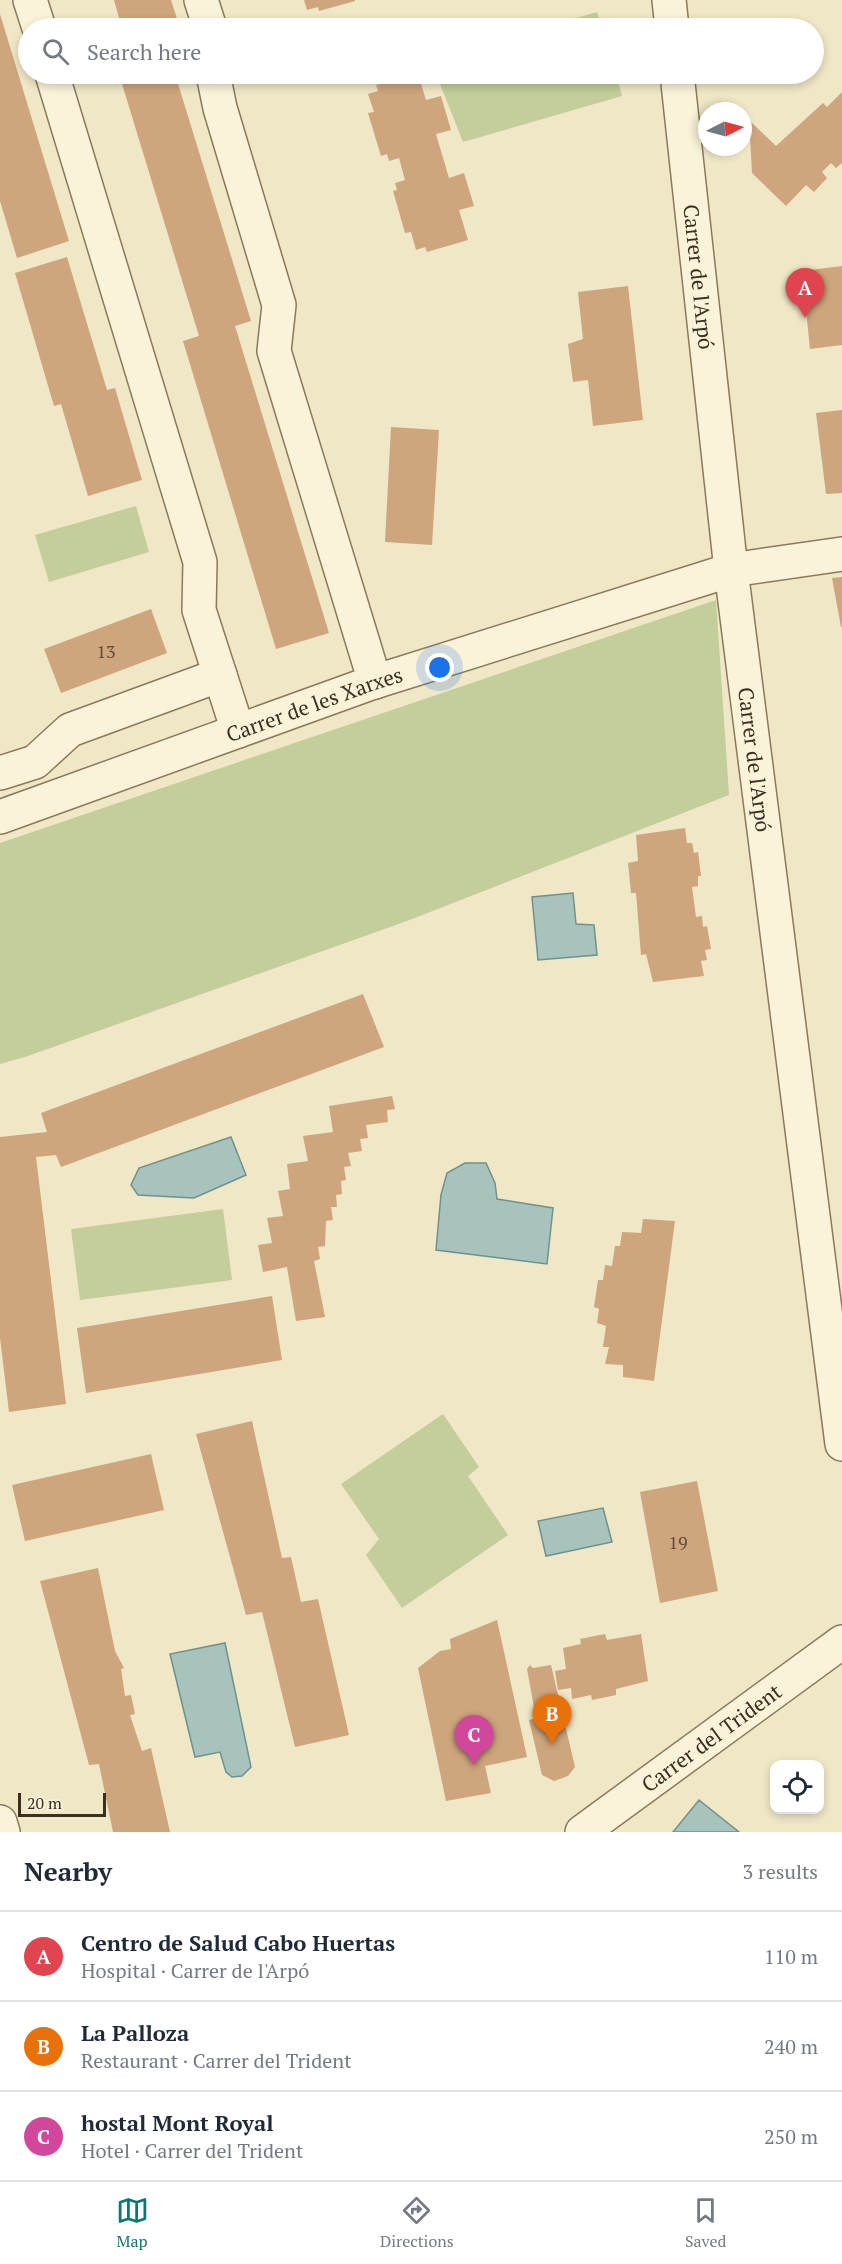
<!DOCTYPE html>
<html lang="en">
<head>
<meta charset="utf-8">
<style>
  :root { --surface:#fff; --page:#f6f6f7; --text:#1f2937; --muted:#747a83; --line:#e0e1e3; --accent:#0f766e }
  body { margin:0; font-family:"PT Serif",serif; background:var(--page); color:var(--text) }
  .controls { position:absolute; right:18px; bottom:18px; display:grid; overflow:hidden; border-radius:12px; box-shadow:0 3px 9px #0003 }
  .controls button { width:54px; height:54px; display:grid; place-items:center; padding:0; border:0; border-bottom:2px solid var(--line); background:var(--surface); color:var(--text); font:30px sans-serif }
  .compass { position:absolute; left:698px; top:102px; width:54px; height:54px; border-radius:50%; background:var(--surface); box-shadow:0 3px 9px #0003; rotate:84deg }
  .scale { position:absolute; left:18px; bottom:15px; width:88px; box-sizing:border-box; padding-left:6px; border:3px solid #3b2f1f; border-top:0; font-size:16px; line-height:21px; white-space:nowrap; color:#3b2f1f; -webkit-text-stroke:4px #f6f0d6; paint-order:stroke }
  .you { position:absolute; left:440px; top:668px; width:21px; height:21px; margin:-15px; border:4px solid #fff; border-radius:50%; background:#1a73e8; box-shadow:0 0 0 9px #1a73e833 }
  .badge { display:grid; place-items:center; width:39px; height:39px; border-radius:50%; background:var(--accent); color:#fff; font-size:20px; font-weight:700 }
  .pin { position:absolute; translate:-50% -50px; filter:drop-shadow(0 2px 3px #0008) }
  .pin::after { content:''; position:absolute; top:32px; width:21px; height:18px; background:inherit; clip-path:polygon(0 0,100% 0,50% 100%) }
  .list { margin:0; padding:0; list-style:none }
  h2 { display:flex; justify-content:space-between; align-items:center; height:78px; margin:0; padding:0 24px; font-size:26px }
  h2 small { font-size:20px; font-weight:400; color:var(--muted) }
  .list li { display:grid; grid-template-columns:39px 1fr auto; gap:18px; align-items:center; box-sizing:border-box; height:90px; padding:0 24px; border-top:2px solid var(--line) }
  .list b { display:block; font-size:22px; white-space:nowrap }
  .list p { margin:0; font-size:20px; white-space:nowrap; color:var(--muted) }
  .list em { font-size:20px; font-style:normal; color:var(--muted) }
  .icon { flex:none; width:33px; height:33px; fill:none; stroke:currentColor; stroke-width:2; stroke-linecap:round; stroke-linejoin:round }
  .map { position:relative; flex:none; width:842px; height:1832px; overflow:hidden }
  .search { position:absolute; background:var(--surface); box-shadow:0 3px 9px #0003; left:18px; right:18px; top:18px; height:66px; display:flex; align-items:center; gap:15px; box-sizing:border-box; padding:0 21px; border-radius:33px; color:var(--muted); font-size:22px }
  .sheet { height:348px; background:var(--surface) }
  nav { display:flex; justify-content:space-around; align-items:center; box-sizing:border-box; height:84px; border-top:2px solid var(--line); background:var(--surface); font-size:16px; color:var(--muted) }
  nav a { display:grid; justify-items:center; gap:3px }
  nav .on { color:var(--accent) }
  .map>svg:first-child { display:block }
  .green { fill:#c3ce9a }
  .water { fill:#a8c3bd; stroke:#6e928c; stroke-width:1.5 }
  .building { fill:#cea57c }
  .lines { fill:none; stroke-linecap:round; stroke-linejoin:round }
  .minor-casing { stroke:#8b795b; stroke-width:36 }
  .minor { stroke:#faf3da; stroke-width:33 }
  .labels { text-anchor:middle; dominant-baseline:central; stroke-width:4.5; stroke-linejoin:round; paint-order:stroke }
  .number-label { font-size:18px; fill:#604c36 }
  .street-label { font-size:21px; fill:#3b2f1f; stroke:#f6f0d6 }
</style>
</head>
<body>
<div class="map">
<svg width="842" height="1832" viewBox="0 0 842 1832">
  <rect width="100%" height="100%" fill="#efe7c6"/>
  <!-- green -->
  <path class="green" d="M597 12 602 28H542Z
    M436 74H616L622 96 463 142Z
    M136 506 149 552 49 582 35 535Z
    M716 600 729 795 407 921 28 1056 0 1064V843Z
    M223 1209 232 1280 80 1300 71 1229Z
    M443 1414 479 1467 468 1476 508 1535 402 1608 366 1555 379 1539 341 1484Z"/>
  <!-- water -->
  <path class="water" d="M573 893 576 924 594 925 597 955 538 960 532 897Z
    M231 1137 246 1175 194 1198 138 1195 131 1185 139 1168Z
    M465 1163H486L495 1183 497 1199 553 1208 547 1264 436 1250 441 1195 447 1173Z
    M603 1508 612 1542 546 1556 538 1521Z
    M225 1643 251 1767 242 1776 232 1777 226 1772 220 1752 195 1757 170 1654Z
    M699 1800 739 1832H673Z"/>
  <!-- building -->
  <path class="building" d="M114 0H171L180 28H122Z
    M304 0H355V1L319 11 318 7 307 10Z
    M0 14 69 241 17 258 0 201Z
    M119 74H175L251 321 235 326 329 633 276 649 183 341 199 336Z
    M418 74 426 100 441 96 451 130 436 134 449 178 464 173 474 206 459 210 468 240 427 252 425 247 416 250 411 232 405 233 393 191 397 190 395 183 405 180 399 158 389 161 387 154 381 156 368 113 374 112 368 94 378 91 376 85Z
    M842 92V163L836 168 831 163 822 172 827 178 814 192 806 185 786 206 752 173 749 120 776 146 823 103 827 107Z
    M67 257 107 390 115 388 142 480 88 496 61 404 54 406 15 273Z
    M842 266V345L810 349 802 271Z
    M628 286 643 420 593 426 588 380 573 382 568 344 583 339 578 292Z
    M842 410V493L826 494 816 413Z
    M391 427 439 430 432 545 385 542Z
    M842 577V627H841L832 578Z
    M151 609 167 653 61 693 44 649Z
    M685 828 687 843H692L694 853 698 852 701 876H698V886L692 887 696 917 702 916 703 927 707 926 711 949 705 950 707 960 701 961 704 976 653 982 646 954 641 955 636 893H631L628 863 638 861 636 835Z
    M363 994 384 1047 61 1167 56 1155 36 1157 66 1404 9 1412 0 1338V1137L47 1132 41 1113Z
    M392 1096 395 1109 387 1110 388 1122 366 1125 368 1138 360 1139 362 1151 348 1153 351 1166 344 1167 346 1180 341 1181 342 1194 336 1195 337 1207H331L333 1220 326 1221 325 1246 318 1247 320 1259 314 1261 325 1317 296 1321 287 1267 263 1272 258 1245 272 1243 267 1218 283 1216 278 1191 290 1189 287 1164 308 1161 303 1136 333 1132 329 1106Z
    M643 1219 675 1221 654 1381 623 1377V1365L605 1364 609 1347H603L606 1326 597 1323 599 1309 594 1307 598 1280H603L605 1265 612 1266 615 1246H620L622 1232 641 1233Z
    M272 1296 282 1360 86 1393 77 1328Z
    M252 1421 282 1558 291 1557 301 1602 318 1599 349 1735 295 1747 262 1612 246 1615 196 1434Z
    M151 1454 164 1510 25 1541 12 1485Z
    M697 1481 718 1591 660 1603 640 1492Z
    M98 1568 115 1651 124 1668 121 1669 125 1696 131 1695 135 1714 130 1715 142 1751 151 1748 170 1832H113L99 1764 89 1765 40 1581Z
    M497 1620 527 1757 485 1766 491 1793 446 1801 418 1668 440 1651 451 1649 450 1639Z
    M605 1634 607 1640 641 1634 648 1681 616 1689V1695L592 1700 591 1695 572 1699 571 1688 558 1690 555 1671 566 1669 563 1648 581 1644 580 1639Z
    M530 1665 533 1668 551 1665 575 1767 568 1776 554 1781 542 1775 529 1720 536 1718 527 1669Z"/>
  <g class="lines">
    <defs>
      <g id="minor">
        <path d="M30 0 39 28"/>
        <path d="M201 0 210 28"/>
        <path d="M669 0 672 28"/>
        <path d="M52 74 200 562 199 610 238 731"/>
        <path d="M213 74 220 108 279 305 274 351 375 682"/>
        <path id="s1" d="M677 74 731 570 842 1444"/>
        <path d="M0 773 35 762 70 730 220 675"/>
        <path id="s2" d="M0 817 371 683 731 570 842 554"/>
        <path d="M0 1822 3 1832"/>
        <path id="s3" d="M582 1832 842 1642"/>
      </g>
    </defs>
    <!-- minor casing -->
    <use href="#minor" class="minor-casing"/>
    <!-- minor -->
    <use href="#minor" class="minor"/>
  </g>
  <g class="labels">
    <!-- number labels -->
    <g class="number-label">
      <text x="106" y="651">13</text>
      <text x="678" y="1542">19</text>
    </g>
    <!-- street labels -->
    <g class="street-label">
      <text stroke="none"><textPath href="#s1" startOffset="204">Carrer de l'Arpó</textPath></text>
      <text stroke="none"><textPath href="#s2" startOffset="334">Carrer de les Xarxes</textPath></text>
      <text stroke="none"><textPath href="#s1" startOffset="690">Carrer de l'Arpó</textPath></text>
      <text stroke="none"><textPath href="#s3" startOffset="160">Carrer del Trident</textPath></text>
    </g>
  </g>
</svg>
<div class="controls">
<button><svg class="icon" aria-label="locate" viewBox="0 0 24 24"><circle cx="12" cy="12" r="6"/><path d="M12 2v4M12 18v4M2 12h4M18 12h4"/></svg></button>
</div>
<svg class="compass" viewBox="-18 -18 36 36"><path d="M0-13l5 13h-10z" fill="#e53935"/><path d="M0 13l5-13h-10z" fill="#747a83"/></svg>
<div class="scale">20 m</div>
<div class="you"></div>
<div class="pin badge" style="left:805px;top:318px;background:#e0444e">A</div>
<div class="pin badge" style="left:552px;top:1744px;background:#e8710a">B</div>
<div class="pin badge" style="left:474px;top:1765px;background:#d1479c">C</div>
<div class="search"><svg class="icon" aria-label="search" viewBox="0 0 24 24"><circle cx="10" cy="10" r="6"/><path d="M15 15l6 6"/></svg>Search here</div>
</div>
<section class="sheet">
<h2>Nearby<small>3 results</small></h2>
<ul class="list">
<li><span class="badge" style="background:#e0444e">A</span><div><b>Centro de Salud Cabo Huertas</b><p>Hospital · Carrer de l'Arpó</p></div><em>110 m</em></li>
<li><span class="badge" style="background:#e8710a">B</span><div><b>La Palloza</b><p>Restaurant · Carrer del Trident</p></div><em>240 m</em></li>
<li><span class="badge" style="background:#d1479c">C</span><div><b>hostal Mont Royal</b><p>Hotel · Carrer del Trident</p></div><em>250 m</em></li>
</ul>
</section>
<nav>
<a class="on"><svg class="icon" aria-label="map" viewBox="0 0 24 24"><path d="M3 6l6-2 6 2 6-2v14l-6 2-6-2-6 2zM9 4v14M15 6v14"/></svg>Map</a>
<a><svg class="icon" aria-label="directions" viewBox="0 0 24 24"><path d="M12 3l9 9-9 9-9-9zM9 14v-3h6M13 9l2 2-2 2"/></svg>Directions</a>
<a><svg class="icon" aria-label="saved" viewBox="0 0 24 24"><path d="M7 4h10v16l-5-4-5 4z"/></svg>Saved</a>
</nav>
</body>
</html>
